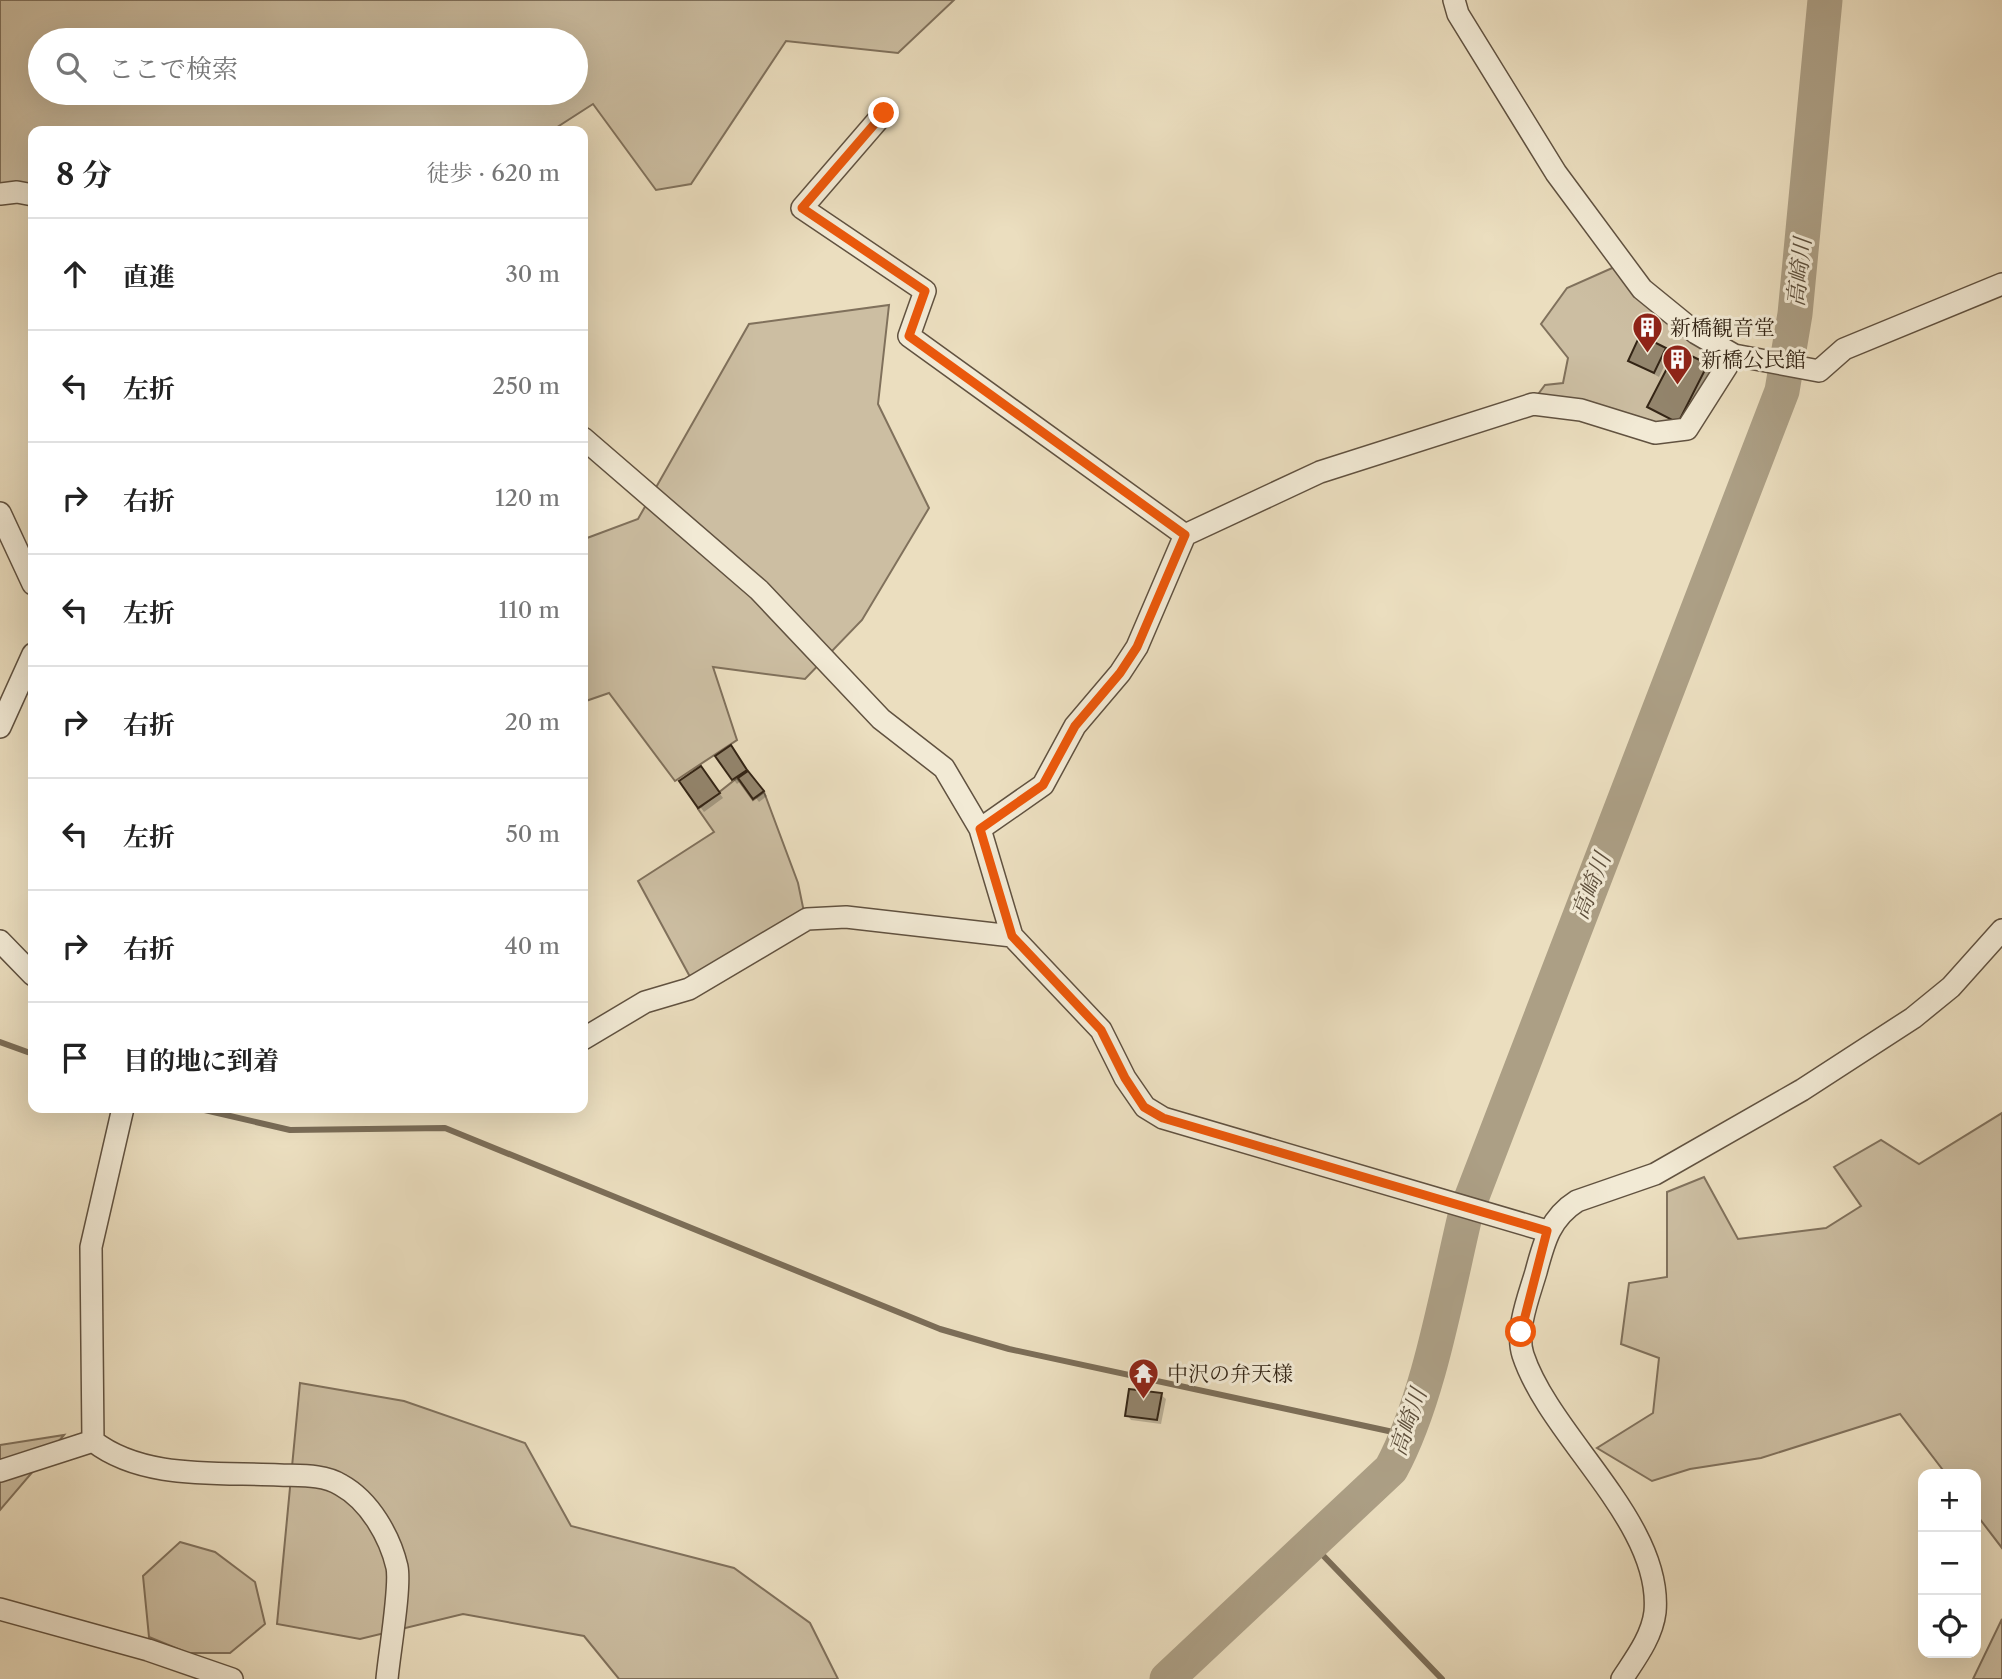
<!DOCTYPE html>
<html lang="ja">
<head>
<meta charset="utf-8">
<style>
  :root { --surface:#fff; --page:#f6f6f6; --text:#222; --muted:#767676; --line:#e0e0e0 }
  body { margin:0; font-family:"Libre Caslon Text","Noto Serif JP",serif; background:var(--page); color:var(--text) }
  .controls { position:absolute; right:21px; bottom:21px; display:grid; overflow:hidden; border-radius:14px; box-shadow:0 7px 28px #0002 }
  .controls button { width:63px; height:63px; display:grid; place-items:center; padding:0; border:0; border-bottom:2px solid var(--line); background:var(--surface); color:var(--text); font:35px sans-serif }
  .stop { position:absolute; width:21px; height:21px; margin:-16px; border:5px solid #ea580c; border-radius:50%; background:#fff }
  .stop.end { background:#ea580c; border-color:#fff; box-shadow:0 2px 7px #0008 }
  .list { margin:0; padding:0; list-style:none }
  h2 { display:flex; justify-content:space-between; align-items:center; height:91px; margin:0; padding:0 28px; font-size:30px }
  h2 small { font-size:23px; font-weight:400; color:var(--muted) }
  .list li { display:grid; grid-template-columns:46px 1fr auto; gap:21px; align-items:center; box-sizing:border-box; height:112px; padding:0 28px; border-top:2px solid var(--line) }
  .list b { display:block; font-size:26px; white-space:nowrap }
  .list em { font-size:23px; font-style:normal; color:var(--muted) }
  .icon { flex:none; width:38px; height:38px; fill:none; stroke:currentColor; stroke-width:2; stroke-linecap:round; stroke-linejoin:round }
  .map { position:relative; flex:none; width:2002px; height:1679px; overflow:hidden }
  .search { position:absolute; background:var(--surface); box-shadow:0 7px 28px #0002; left:28px; top:28px; width:560px; height:77px; display:flex; align-items:center; gap:18px; box-sizing:border-box; padding:0 24px; border-radius:38px; color:var(--muted); font-size:26px }
  .panel { position:absolute; background:var(--surface); box-shadow:0 7px 28px #0002; left:28px; top:126px; width:560px; height:987px; border-radius:14px }
  .map>svg:first-child { display:block }
  .green { fill:#ccbea2; stroke:#80715c; stroke-width:2; fill-rule:evenodd }
  .shadow { fill:#0003 }
  .lines { fill:none; stroke-linecap:round; stroke-linejoin:round }
  .stream { stroke:#7c6e58; stroke-width:6 }
  .river { stroke:#ac9f85; stroke-width:35 }
  .building { fill:#93856d; stroke:#332415; stroke-width:2 }
  .minor-casing { stroke:#615240; stroke-width:24 }
  .minor { stroke:#f2ead5; stroke-width:21 }
  .route { stroke:#ea580c; stroke-width:9 }
  .labels { text-anchor:middle; dominant-baseline:central; stroke-width:6; stroke-linejoin:round; paint-order:stroke }
  .poi-label { font-size:21px; fill:#332415; stroke:#f2ead5; text-anchor:start }
  .water-label { font-size:23px; font-style:italic; fill:#5d4f3c; stroke:#f2ead5 }
</style>
</head>
<body>
<div class="map">
<svg width="2002" height="1679" viewBox="0 0 2002 1679">
  <rect width="100%" height="100%" fill="#ebdebf"/>
  <filter id="stains"><feTurbulence type="fractalNoise" baseFrequency=".00286" numOctaves="4"/><feColorMatrix values="0 0 0 0 .2 0 0 0 0 .09 0 0 0 0 .02 0 0 0 .5 -.17"/></filter>
  <radialGradient id="worn" r=".72"><stop offset=".6" stop-color="#630" stop-opacity="0"/><stop offset="1" stop-color="#630" stop-opacity=".3"/></radialGradient>
  <!-- green -->
  <path class="green" d="M0 0H954L898 53 786 41 691 184 656 190 593 104 551 131H33V193L0 189ZM40 40H576V93H40Z
    M1619 265 1728 356 1685 426 1657 429 1533 401 1545 385 1563 383 1568 358 1541 324 1567 288Z
    M889 305 878 404 929 508 862 620 805 679 713 667 737 740 675 781 609 693 583 702V534L587 538 638 519 749 324Z
    M737 778 753 800 764 792 798 883 805 917 695 986 638 881 714 832 698 809Z
    M2002 1113V1548L1976 1514V1474H1946L1900 1414 1761 1458 1690 1469 1652 1481 1597 1448 1653 1413 1659 1358 1621 1344 1629 1283 1667 1277V1192L1704 1177 1738 1239 1826 1228 1861 1206 1834 1167 1881 1140 1919 1164Z
    M300 1383 404 1401 525 1443 571 1526 734 1568 810 1623 838 1679H619L584 1636 463 1614 360 1639 277 1624Z
    M64 1435 0 1510V1445Z
    M180 1542 215 1552 255 1582 265 1624 230 1653H188L149 1637 143 1576Z
    M2002 1619V1679H1973Z"/>
  <!-- shadow -->
  <path class="shadow" d="M1665 349 1670 354 1659 377 1630 361Z
    M1707 366 1714 373 1686 429 1650 407Z
    M735 752 767 796 759 802 742 780 737 784 733 779Z
    M705 773 723 798 704 812 682 782Z
    M1161 1395 1166 1399 1161 1424 1131 1420 1127 1415Z"/>
  <g class="lines">
    <!-- stream -->
    <path class="stream" d="M0 1042 33 1054
      M196 1108 290 1130 445 1128 940 1329 1009 1349 1407 1435
      M1312 1544 1442 1679"/>
    <!-- river -->
    <path class="river" d="M1167 1679 1391 1469C1429 1399 1447 1291 1466 1212L1782 391 1795 314 1825 0"/>
  </g>
  <!-- building -->
  <path class="building" d="M1640 335 1666 348 1654 373 1628 361Z
    M1677 349 1708 364 1678 423 1647 407Z
    M731 745 747 770 732 780 715 756Z
    M701 766 720 793 698 808 679 781Z
    M748 771 764 791 753 799 738 778Z
    M1129 1389 1162 1393 1157 1420 1125 1416Z"/>
  <g class="lines">
    <defs>
      <path id="minor" d="M1454 0 1458 14 1556 173 1642 289 1696 333 1734 355 1819 371 1844 349 2002 284
        M884 113 802 208 925 291 909 336 1185 535
        M0 194 17 192 33 195
        M583 438 759 590 881 719 944 768 980 829 1012 936 1101 1030 1125 1078 1145 1107 1163 1118 1547 1231
        M0 513 33 584
        M0 727 33 654
        M980 829 1043 785 1075 726 1120 673 1137 647 1185 535 1320 472 1533 404 1581 410 1655 433 1687 429 1734 355
        M0 941 33 975
        M583 1039 645 1002 689 989 807 919 846 917 1012 936
        M93 1441C143 1480 218 1472 279 1475 299 1476 323 1474 341 1485 370 1501 390 1537 397 1567 401 1587 389 1655 387 1679
        M93 1441 91 1247 123 1108
        M0 1471 93 1441
        M0 1609 148 1650 232 1679
        M1622 1679C1635 1659 1652 1637 1655 1612 1663 1523 1550 1437 1523 1355 1515 1330 1529 1296 1536 1272 1544 1242 1550 1218 1577 1201L1655 1174 1802 1090 1913 1018 1951 987 2002 930"/>
    </defs>
    <!-- minor casing -->
    <use href="#minor" class="minor-casing"/>
    <!-- minor -->
    <use href="#minor" class="minor"/>
  </g>
  <g class="lines">
    <!-- route -->
    <path class="route" d="M884 113 802 208 925 291 909 336 1185 535 1137 647 1120 673 1075 726 1043 785 980 829 1012 936 1101 1030 1125 1078 1144 1107 1163 1118 1547 1231 1521 1332"/>
  </g>
  <!-- icons -->
  <defs>
    <symbol id="building-pin" viewBox="-11 -11 22 30"><path d="M0 17L-7.5 6A9.5 9.5 0 1 1 7.5 6Z" fill="#8f2418" stroke="#f2ead5"/><path d="M-4-6H4V6H1V3H-1V6H-4ZM-2.5-4.3h1.7v1.8h-1.7ZM.8-4.3h1.7v1.8H.8ZM-2.5-1h1.7V.8h-1.7ZM.8-1h1.7V.8H.8Z" fill="#fff"/></symbol>
    <symbol id="temple-pin" viewBox="-11 -11 22 30"><path d="M0 17L-7.5 6A9.5 9.5 0 1 1 7.5 6Z" fill="#8f2418" stroke="#f2ead5"/><path d="M0-6L5-2H3V0L6.5 2.5H4V6H1.5V3h-3V6H-4V2.5H-6.5L-3 0V-2H-5Z" fill="#fff"/></symbol>
  </defs>
  <g fill-rule="evenodd">
    <use href="#building-pin" x="1630" y="310" width="35" height="47"/>
    <use href="#building-pin" x="1660" y="342" width="35" height="47"/>
    <use href="#temple-pin" x="1126" y="1356" width="35" height="47"/>
  </g>
  <g class="labels">
    <!-- poi labels -->
    <g class="poi-label">
      <text x="1670" y="327">新橋観音堂</text>
      <text x="1701" y="359">新橋公民館</text>
      <text x="1167" y="1373">中沢の弁天様</text>
    </g>
    <!-- water labels -->
    <g class="water-label">
      <text transform="translate(1799 272) rotate(-84)">高崎川</text>
      <text transform="translate(1591 886) rotate(-69)">高崎川</text>
      <text transform="translate(1408 1422) rotate(-71)">高崎川</text>
    </g>
  </g>
  <rect width="100%" height="100%" filter="url(#stains)"/>
  <rect width="100%" height="100%" fill="url(#worn)"/>
</svg>
<div class="controls">
<button>+</button>
<button>−</button>
<button><svg class="icon" aria-label="locate" viewBox="0 0 24 24"><circle cx="12" cy="12" r="6"/><path d="M12 2v4M12 18v4M2 12h4M18 12h4"/></svg></button>
</div>
<div class="stop" style="left:1521px;top:1332px"></div>
<div class="stop end" style="left:884px;top:113px"></div>
<div class="search"><svg class="icon" aria-label="search" viewBox="0 0 24 24"><circle cx="10" cy="10" r="6"/><path d="M15 15l6 6"/></svg>ここで検索</div>
<section class="panel">
<h2>8 分<small>徒歩 · 620 m</small></h2>
<ul class="list">
<li><svg class="icon" aria-label="ahead" viewBox="0 0 24 24"><path d="M12 20V5M6 11l6-6 6 6"/></svg><div><b>直進</b></div><em>30 m</em></li>
<li><svg class="icon" aria-label="left" viewBox="0 0 24 24"><path d="M17 20v-9H6M10 6l-5 5 5 5"/></svg><div><b>左折</b></div><em>250 m</em></li>
<li><svg class="icon" aria-label="right" viewBox="0 0 24 24"><path d="M7 20v-9h11M14 6l5 5-5 5"/></svg><div><b>右折</b></div><em>120 m</em></li>
<li><svg class="icon" aria-label="left" viewBox="0 0 24 24"><path d="M17 20v-9H6M10 6l-5 5 5 5"/></svg><div><b>左折</b></div><em>110 m</em></li>
<li><svg class="icon" aria-label="right" viewBox="0 0 24 24"><path d="M7 20v-9h11M14 6l5 5-5 5"/></svg><div><b>右折</b></div><em>20 m</em></li>
<li><svg class="icon" aria-label="left" viewBox="0 0 24 24"><path d="M17 20v-9H6M10 6l-5 5 5 5"/></svg><div><b>左折</b></div><em>50 m</em></li>
<li><svg class="icon" aria-label="right" viewBox="0 0 24 24"><path d="M7 20v-9h11M14 6l5 5-5 5"/></svg><div><b>右折</b></div><em>40 m</em></li>
<li><svg class="icon" aria-label="arrive" viewBox="0 0 24 24"><path d="M6 21V4h12l-3 4 3 4H6"/></svg><div><b>目的地に到着</b></div></li>
</ul>
</section>
</div>
</body>
</html>
